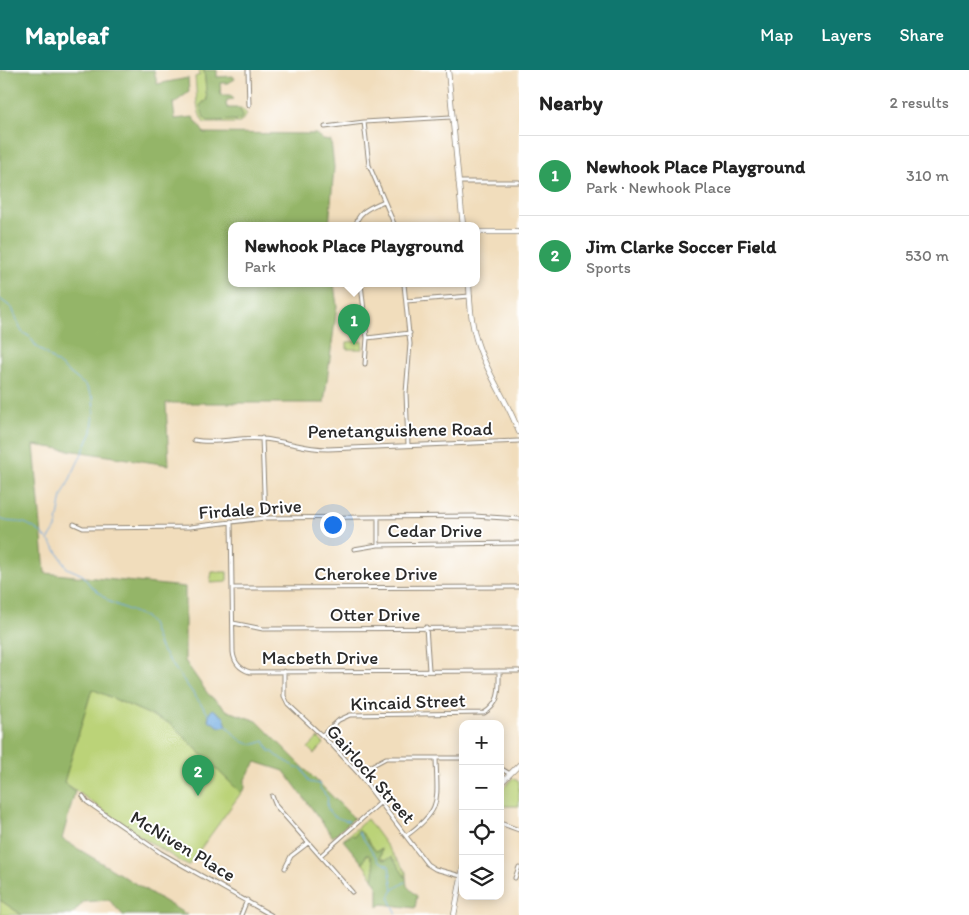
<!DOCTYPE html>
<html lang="en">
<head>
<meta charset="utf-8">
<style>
  :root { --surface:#fff; --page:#f6f6f6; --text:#222; --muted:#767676; --line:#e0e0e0; --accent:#0f766e }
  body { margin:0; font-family:Itim,sans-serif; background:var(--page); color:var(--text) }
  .controls { position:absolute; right:15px; bottom:15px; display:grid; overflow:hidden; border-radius:10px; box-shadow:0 2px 12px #0003 }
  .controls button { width:45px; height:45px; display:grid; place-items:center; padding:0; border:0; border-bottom:1px solid var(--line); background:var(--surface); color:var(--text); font:25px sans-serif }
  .you { position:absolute; left:332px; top:454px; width:18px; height:18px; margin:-12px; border:4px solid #fff; border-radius:50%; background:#1a73e8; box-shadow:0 0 0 8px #1a73e833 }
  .badge { display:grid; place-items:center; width:32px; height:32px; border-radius:50%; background:var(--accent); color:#fff; font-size:16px; font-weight:700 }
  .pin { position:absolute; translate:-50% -41px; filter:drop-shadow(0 1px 2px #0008) }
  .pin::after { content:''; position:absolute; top:26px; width:18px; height:15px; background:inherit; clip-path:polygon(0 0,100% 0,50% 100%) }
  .popup { position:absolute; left:228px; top:152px; width:252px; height:65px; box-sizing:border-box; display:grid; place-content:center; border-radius:10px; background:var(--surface); filter:drop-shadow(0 1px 4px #0005); font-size:16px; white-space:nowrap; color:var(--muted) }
  .popup b { font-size:19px; color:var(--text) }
  .popup::after { content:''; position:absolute; left:50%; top:100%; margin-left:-10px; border:10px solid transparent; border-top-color:var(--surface) }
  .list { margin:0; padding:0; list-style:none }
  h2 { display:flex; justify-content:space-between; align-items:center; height:65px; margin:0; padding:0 20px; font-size:21px }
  h2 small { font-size:16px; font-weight:400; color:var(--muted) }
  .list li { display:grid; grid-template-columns:32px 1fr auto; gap:15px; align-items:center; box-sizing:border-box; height:80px; padding:0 20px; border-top:1px solid var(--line) }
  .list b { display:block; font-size:19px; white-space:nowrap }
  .list p { margin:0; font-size:16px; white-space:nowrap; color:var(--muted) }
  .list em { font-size:16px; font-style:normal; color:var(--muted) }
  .icon { flex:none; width:28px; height:28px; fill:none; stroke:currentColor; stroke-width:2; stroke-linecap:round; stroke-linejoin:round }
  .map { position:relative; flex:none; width:519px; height:845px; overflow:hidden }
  header { display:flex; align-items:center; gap:30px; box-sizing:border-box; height:70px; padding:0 25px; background:var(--accent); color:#fff }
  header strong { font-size:24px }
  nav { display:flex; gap:28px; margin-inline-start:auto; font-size:18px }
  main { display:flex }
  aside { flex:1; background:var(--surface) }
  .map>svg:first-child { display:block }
  .green { fill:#bbd378; stroke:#737f52 }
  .forest { fill:#94b568; stroke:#60704a }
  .water { fill:#71abe1; stroke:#4e6b86 }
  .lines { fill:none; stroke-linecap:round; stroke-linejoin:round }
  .stream { stroke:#71abe1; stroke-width:1 }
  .street-casing { stroke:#8e8474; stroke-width:5 }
  .secondary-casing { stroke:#8e8474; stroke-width:6 }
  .street { stroke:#fff; stroke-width:3 }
  .secondary { stroke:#fff; stroke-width:4.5 }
  .labels { text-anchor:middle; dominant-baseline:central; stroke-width:4; stroke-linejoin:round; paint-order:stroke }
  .street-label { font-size:19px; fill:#2b2b2b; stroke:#fff }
</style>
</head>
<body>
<header>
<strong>Mapleaf</strong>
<nav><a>Map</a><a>Layers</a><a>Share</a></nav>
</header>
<main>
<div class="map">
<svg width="519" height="845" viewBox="0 0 519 845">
  <rect width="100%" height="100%" fill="#fff"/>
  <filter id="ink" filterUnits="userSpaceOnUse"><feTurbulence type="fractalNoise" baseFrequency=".02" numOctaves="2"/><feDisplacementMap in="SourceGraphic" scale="10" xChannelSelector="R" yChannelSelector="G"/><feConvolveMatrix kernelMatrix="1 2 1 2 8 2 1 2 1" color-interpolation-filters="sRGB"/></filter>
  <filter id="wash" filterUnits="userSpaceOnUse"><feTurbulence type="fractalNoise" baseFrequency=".0096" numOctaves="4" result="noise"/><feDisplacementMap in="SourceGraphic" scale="20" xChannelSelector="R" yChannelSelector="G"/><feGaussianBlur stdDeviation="1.12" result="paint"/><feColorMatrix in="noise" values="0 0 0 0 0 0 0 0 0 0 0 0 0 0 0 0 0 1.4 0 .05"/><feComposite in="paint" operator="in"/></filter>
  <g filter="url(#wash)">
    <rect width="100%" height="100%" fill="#f1ddbc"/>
    <!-- green -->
    <path class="green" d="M199 0H204L207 30 203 32 217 51 240 50 243 45 239 38H241L247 44 240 53H204C195 41 197 21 195 7L200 5Z
      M362 271 363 279H347V272Z
      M212 502H227V512L210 513Z
      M92 619 171 654 241 723 188 796 132 761 64 712Z
      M318 668 324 674 314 684 308 678Z
      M513 708 519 712V736H500V722Z
      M367 749 406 802V808L395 792 380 788 382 780 376 781 369 772 356 765 343 770Z
      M366 785H369C374 794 376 799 373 808L363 794Z
      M0 830 22 845H0Z"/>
    <!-- forest -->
    <path class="forest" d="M0 0H154L157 14 188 8 189 22 173 34 175 49 193 47 204 63 316 64 323 70 331 71 334 97 329 156H232V214H334L337 236 324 333H166L169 395 34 375 45 503 185 517V591L208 624 228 641 257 651 354 748 333 767 284 701 256 692 245 709V718L241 723 171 654 92 619 64 712 75 721 62 769 187 845H123L109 830 83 832 72 845H22L0 830Z
      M204 0H217V7L233 6 235 9 228 13H220L221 25H231L234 29 227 30 226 35 228 38H239L243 45 240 50 208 51 204 48 200 35 207 30Z
      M358 760C367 765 369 775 376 781L382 779 380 788 385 790 392 787 406 808 407 816 417 826 415 838 382 834 378 837V819L373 808C376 799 374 794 369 785H366L363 794 343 770 352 765 355 766Z"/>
    <!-- water -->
    <path class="water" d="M213 639 224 647 227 656 220 657 208 650 210 642Z"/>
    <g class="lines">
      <!-- stream -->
      <path class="stream" d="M0 229 12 238 22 262 30 267 36 276 86 316 93 328 94 340 92 362 62 426 56 458 49 469
        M0 449C11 454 18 450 27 454 45 462 58 481 67 498L83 505 89 514 110 532 145 547 151 554 160 578 209 645
        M227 656C237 668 247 680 264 671L270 682H273C280 690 289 691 296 698H302L309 712 320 714V718L328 728C324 744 335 748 349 751
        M358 761 379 791 389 796 393 820 389 827 397 845
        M393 820 405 812"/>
    </g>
  </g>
  <g filter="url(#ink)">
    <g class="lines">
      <defs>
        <path id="street" d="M248 0 249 35
          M364 52 369 95 395 156
          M325 57 364 52 451 47
          M458 112H519
          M356 156C357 141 372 137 384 131
          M361 214 367 268 365 294
          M404 214 410 274 406 323 408 375
          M406 231 470 226
          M367 268 410 263
          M262 368 265 448
          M194 370C217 375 240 366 263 369 285 371 305 379 328 379L519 371
          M378 448V475L519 473
          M231 451 233 582C234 593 240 599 250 602L519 601
          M74 454 83 458 190 457 265 448 474 446 519 449
          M354 479 378 475
          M232 518 519 517
          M233 553 263 559 519 558
          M426 557 429 600
          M284 601V626L288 634 333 676 358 703 427 794 435 799 461 806
          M322 665 339 650 350 645 484 643C501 633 499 619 499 601
          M500 698 510 704
          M358 703 386 688H463
          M83 726 87 732 161 783 271 845
          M272 726 276 736 352 822
          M500 753 519 760
          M406 766C443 739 437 731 436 688
          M320 786 381 732
          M285 798 291 786 308 773
          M515 808 519 797
          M241 845 247 830"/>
        <path id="secondary" d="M448 0 463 156
          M476 162H519
          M469 214C470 234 471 255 478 275 488 305 508 332 519 362
          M500 714 519 695
          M454 845 463 798"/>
      </defs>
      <!-- street casing -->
      <use href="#street" class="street-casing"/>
      <!-- secondary casing -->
      <use href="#secondary" class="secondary-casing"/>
      <!-- street -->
      <use href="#street" class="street"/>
      <!-- secondary -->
      <use href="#secondary" class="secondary"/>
    </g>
  </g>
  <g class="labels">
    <!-- street labels -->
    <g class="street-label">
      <text transform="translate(400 360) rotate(-1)">Penetanguishene Road</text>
      <text transform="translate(250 439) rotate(-4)">Firdale Drive</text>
      <text x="435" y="460">Cedar Drive</text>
      <text x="376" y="503">Cherokee Drive</text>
      <text x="375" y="544">Otter Drive</text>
      <text x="320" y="587">Macbeth Drive</text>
      <text transform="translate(408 632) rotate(-2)">Kincaid Street</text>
      <text transform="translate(371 704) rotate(49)">Gairlock Street</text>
      <text transform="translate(183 776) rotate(31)">McNiven Place</text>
    </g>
  </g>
</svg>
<div class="controls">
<button>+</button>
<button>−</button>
<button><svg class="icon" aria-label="locate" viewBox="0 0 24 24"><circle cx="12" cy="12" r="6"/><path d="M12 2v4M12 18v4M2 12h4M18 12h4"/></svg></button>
<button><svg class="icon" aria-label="layers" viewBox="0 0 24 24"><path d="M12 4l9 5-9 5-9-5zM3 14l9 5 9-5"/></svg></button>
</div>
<div class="you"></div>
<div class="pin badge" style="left:354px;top:275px;background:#2e9e5b">1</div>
<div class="popup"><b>Newhook Place Playground</b>Park</div>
<div class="pin badge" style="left:198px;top:726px;background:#2e9e5b">2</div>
</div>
<aside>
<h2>Nearby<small>2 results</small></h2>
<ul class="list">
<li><span class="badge" style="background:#2e9e5b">1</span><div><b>Newhook Place Playground</b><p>Park · Newhook Place</p></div><em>310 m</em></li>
<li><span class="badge" style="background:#2e9e5b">2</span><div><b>Jim Clarke Soccer Field</b><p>Sports</p></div><em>530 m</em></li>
</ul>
</aside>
</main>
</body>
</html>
